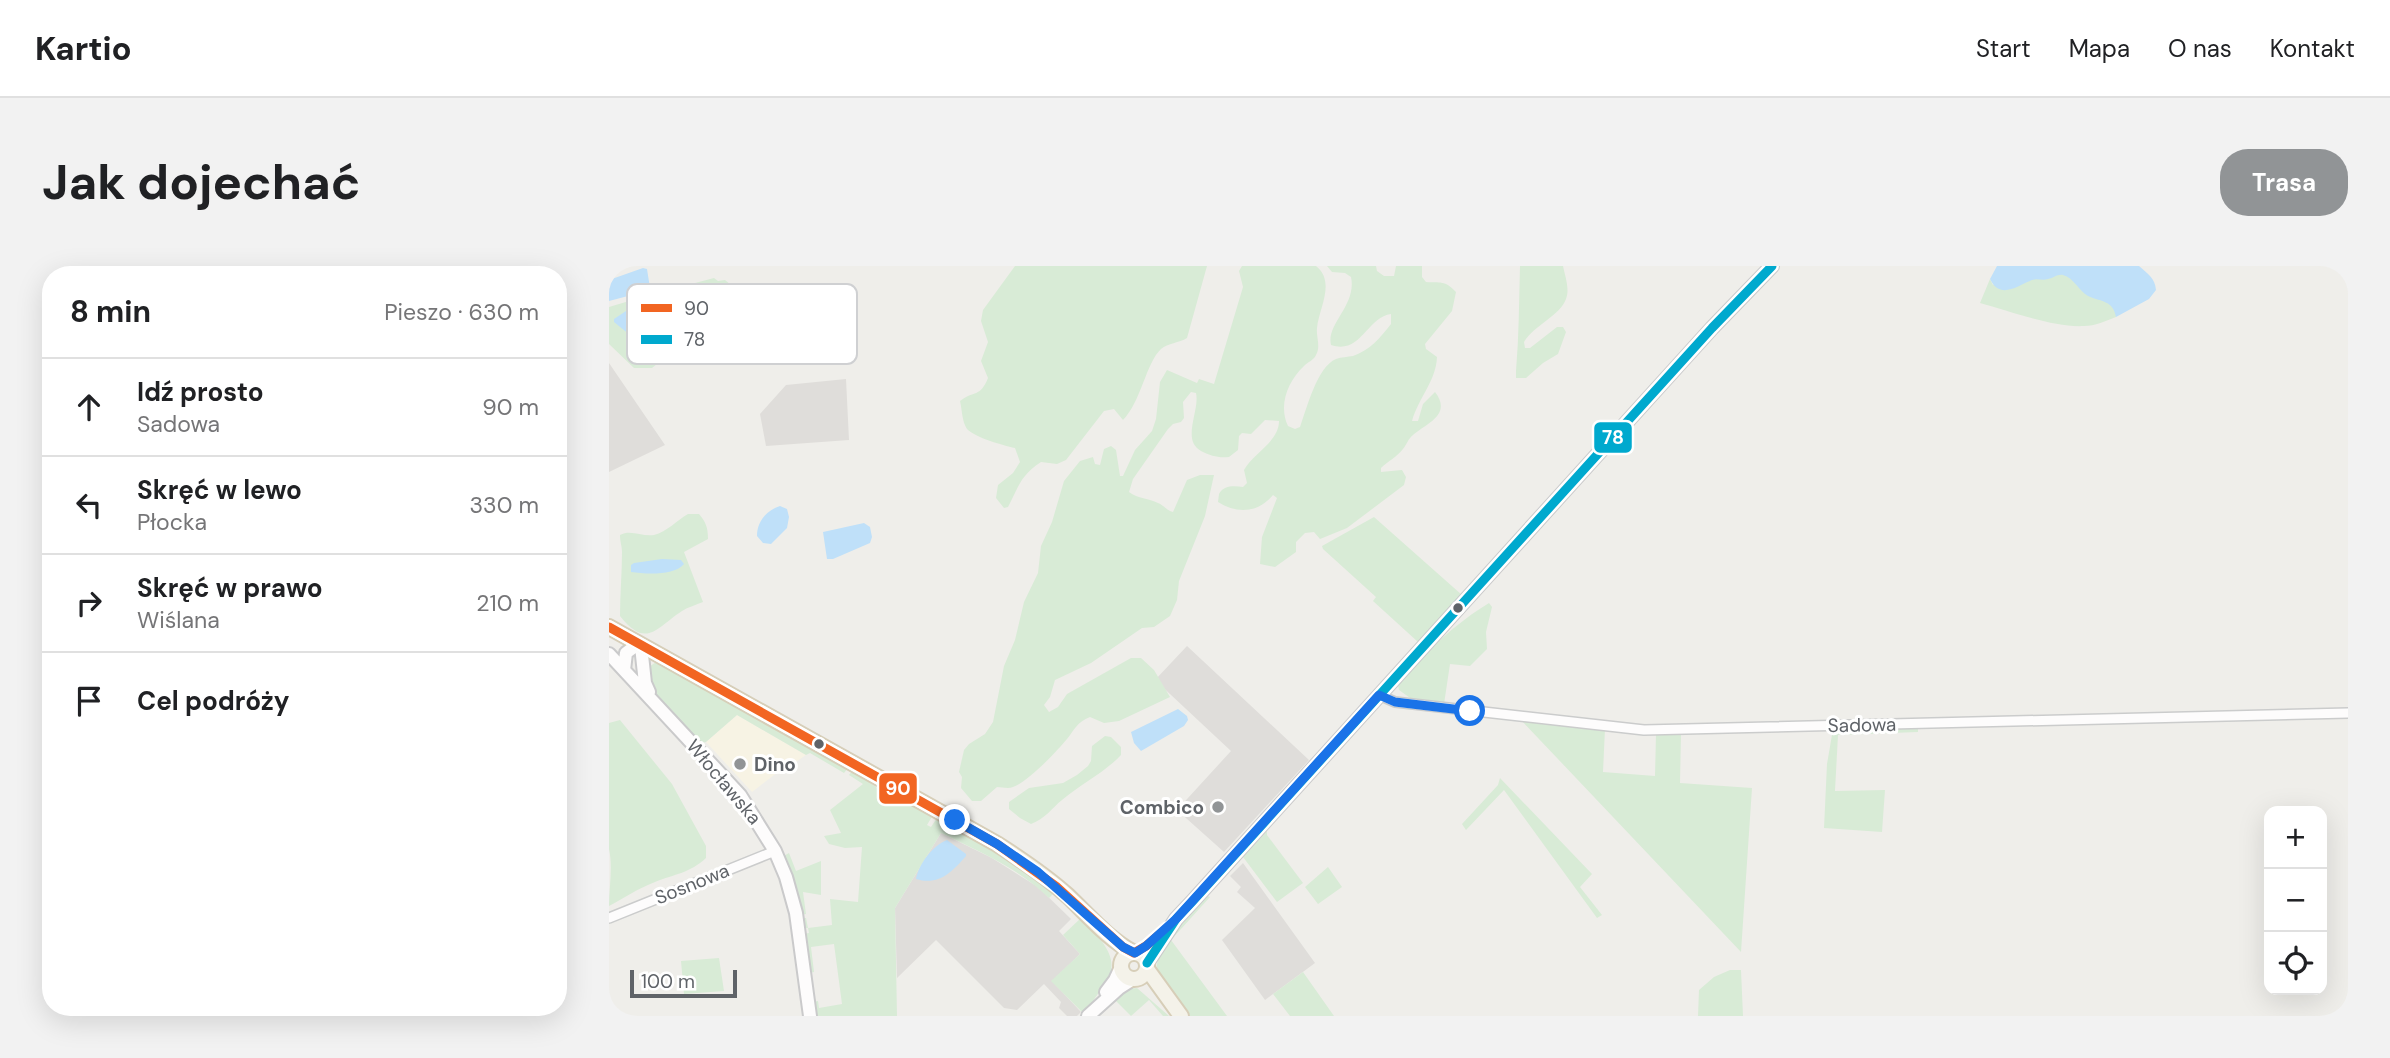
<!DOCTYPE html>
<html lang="pl">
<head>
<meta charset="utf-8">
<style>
  :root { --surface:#fff; --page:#f2f2f2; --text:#202124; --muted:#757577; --line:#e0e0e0; --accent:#919496 }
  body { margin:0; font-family:"DM Sans",sans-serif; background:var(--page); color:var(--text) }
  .controls { position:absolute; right:21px; bottom:21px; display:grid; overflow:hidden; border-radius:14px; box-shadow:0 7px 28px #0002 }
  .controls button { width:63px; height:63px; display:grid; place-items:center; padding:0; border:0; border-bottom:2px solid var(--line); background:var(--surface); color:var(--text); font:35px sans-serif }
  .scale { position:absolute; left:21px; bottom:18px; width:107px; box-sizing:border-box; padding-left:7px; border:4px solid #5f6368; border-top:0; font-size:19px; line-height:24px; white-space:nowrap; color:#5f6368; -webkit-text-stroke:5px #fff; paint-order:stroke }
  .stop { position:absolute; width:21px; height:21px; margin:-16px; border:5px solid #1a73e8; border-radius:50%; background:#fff }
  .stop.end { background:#1a73e8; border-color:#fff; box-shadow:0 2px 7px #0008 }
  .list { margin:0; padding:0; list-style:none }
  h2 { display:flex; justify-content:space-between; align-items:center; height:91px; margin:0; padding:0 28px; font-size:30px }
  h2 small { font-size:23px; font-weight:400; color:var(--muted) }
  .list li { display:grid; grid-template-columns:46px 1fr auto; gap:21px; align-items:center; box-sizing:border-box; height:98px; padding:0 28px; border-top:2px solid var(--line) }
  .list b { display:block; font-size:26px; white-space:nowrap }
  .list p { margin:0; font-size:23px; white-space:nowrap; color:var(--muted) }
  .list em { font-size:23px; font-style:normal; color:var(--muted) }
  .icon { flex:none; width:38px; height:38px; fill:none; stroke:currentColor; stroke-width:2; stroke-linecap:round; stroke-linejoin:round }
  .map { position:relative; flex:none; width:1739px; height:750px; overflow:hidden; border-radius:28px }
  header { display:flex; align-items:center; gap:42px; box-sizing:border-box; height:98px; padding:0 35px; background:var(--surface); border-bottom:2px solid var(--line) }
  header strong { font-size:33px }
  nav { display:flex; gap:38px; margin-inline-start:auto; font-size:24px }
  .intro { display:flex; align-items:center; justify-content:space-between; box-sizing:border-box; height:168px; padding:0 42px }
  h1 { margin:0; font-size:49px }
  .button { padding:18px 32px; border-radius:28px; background:var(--accent); color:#fff; font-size:24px; font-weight:700 }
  main { display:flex; gap:42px; padding:0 42px }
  aside { flex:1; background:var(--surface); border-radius:28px; box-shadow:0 7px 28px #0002 }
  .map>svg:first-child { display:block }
  .commercial { fill:#f7f3e4 }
  .industrial { fill:#dfddda }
  .green { fill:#d8ebd6 }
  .water { fill:#bfe0f9 }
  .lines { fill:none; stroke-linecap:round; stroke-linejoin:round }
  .minor-casing { stroke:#cbcccc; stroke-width:12 }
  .secondary-casing { stroke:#cacacb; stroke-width:16 }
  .primary-casing { stroke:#d7ceb8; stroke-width:18 }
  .minor { stroke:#fdfcfc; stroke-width:9 }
  .secondary { stroke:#fdfcfc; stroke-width:12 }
  .primary { stroke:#f4f2e9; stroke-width:14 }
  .bus-1-casing { stroke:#fff; stroke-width:14 }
  .bus-2-casing { stroke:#fff; stroke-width:14 }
  .bus-1 { stroke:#f26522; stroke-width:9 }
  .bus-2 { stroke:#00a9ce; stroke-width:9 }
  .route { stroke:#1a73e8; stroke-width:9 }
  .bus-dot { fill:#5f6368; stroke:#fff; stroke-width:2.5 }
  .poi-dot { fill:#919496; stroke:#fff; stroke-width:2.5 }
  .labels { text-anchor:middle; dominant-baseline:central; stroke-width:6; stroke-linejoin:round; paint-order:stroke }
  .street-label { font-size:19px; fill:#5f6368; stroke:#fff }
  .poi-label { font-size:19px; font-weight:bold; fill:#5f6368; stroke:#fff; text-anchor:start }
  .key { fill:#fff; stroke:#cfd0d2; stroke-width:2 }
  .key-label { font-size:19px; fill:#5f6368 }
  .line-badge { stroke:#fff; stroke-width:2.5 }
  .badge-label { font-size:19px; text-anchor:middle; font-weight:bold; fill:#fff }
</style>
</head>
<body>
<header>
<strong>Kartio</strong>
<nav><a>Start</a><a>Mapa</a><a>O nas</a><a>Kontakt</a></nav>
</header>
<div class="intro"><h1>Jak dojechać</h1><a class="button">Trasa</a></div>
<main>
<aside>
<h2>8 min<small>Pieszo · 630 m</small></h2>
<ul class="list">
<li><svg class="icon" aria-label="ahead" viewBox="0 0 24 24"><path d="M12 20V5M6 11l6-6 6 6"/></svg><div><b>Idź prosto</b><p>Sadowa</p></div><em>90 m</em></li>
<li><svg class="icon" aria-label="left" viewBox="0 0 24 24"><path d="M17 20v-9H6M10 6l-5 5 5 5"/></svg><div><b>Skręć w lewo</b><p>Płocka</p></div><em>330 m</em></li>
<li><svg class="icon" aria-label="right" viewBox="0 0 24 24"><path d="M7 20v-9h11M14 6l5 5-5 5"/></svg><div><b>Skręć w prawo</b><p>Wiślana</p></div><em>210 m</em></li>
<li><svg class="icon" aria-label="arrive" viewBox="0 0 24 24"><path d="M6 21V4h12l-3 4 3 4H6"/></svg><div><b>Cel podróży</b></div></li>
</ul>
</aside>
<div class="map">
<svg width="1739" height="750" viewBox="0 0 1739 750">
  <rect width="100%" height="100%" fill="#efeeea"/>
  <!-- commercial -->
  <path class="commercial" d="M128 449 197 489 175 504 173 503 143 526 97 476Z"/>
  <!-- industrial -->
  <path class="industrial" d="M0 97 56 179 0 206Z
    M237 113 240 174 157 180 151 148 177 119Z
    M578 380 700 494 615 586 568 544 622 485 546 414Z
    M332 567 383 592 429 621 462 653 450 665 471 688 443 715 472 746 468 750H458L450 742 452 736 435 718 408 744 395 742 327 674 288 712 286 642Z
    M634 597 706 697 656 734 613 674 646 642 628 626 632 621 621 610Z"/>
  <!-- green -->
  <path class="green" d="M406 0H598L578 72C570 77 559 77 552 83 537 97 532 136 514 154L505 143 495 145 457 194 448 198 432 196C411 210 410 220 399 241L395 242 387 232 389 219 404 207 411 196 406 182C393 179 367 172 358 163 353 156 353 143 351 135 365 124 371 132 379 112L372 95 379 76 372 55 374 44Z
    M633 0H707C727 16 710 42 708 62 707 71 712 80 707 89 705 94 699 96 695 100 679 115 669 139 679 160L686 163 691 161C698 142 708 101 727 93 732 91 739 91 744 90 761 84 770 73 782 58V48C758 51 752 89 722 79 717 58 748 39 742 11L736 7 723 6 718 0H767L768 5 775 10H785L787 0H813V11L817 16C831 17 836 14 847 26L843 45 816 78 817 83 828 91C827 115 810 131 803 155H809L814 138 826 126C844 149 816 158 804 169 799 173 798 178 794 183 788 191 779 195 772 202V206L793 204 797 211 795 219 738 262 711 273 705 266 696 267 687 276V286L666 301 651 298 653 271 668 232 664 229C649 247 628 248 609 236L610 228C615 219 625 220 634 221L638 217 635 204C644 187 670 176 670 155L656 154 642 168 633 167 630 170 629 184 620 191C609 192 602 190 592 185 572 174 591 145 587 127L582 126 574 136 575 152 572 156 564 158 559 163 524 213 520 226C529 233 540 232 549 237 556 240 557 244 564 246L578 214 591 209H605L596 250 570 315 568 334 561 350 545 361 533 362 482 397 446 414 441 431 435 439 440 446 449 441 458 428 522 392H532L545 404 561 431 510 455 495 457 481 451C468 456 466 463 458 473 448 485 419 516 404 521 399 523 393 521 388 521L372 535H363L352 522 353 511 350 506 355 484 360 478 376 468 384 456 395 400 406 374 415 336 429 307 432 280 443 256 455 215 471 195 484 191 486 198 491 199 495 183 502 180 507 184 511 210H514L526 184 543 165 547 153 551 116 558 104 588 117 590 113 605 118 634 21 630 5Z
    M911 0H954C956 10 961 23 957 33 951 50 925 59 915 76L916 82H921L948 61H954L957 66 949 88 934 97 917 112H907V105C910 70 910 35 911 0Z
    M1508 0 1507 51C1497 55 1486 60 1475 60 1445 62 1401 45 1371 37L1381 13 1384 19 1393 12Z
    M105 12 109 15 116 14 122 19C117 36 95 50 78 50L66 38V32L71 21Z
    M47 27 55 30 68 45 61 52 48 98 43 102H25L0 78V41Z
    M79 248H90C97 256 99 262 99 273L75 286 94 336C87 339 79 341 73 345 48 361 38 384 11 350 11 328 13 307 13 286 13 280 11 276 11 269 22 263 33 271 45 269 58 266 68 254 79 248Z
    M765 251 853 329 809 376 764 335 767 331 714 283 713 280Z
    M880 337 883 341 877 366 878 383 861 400 841 398 835 438 804 434 790 424 789 419C813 388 847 357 880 337Z
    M48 396 51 397 239 502 235 507 201 487 197 489 128 449 97 476 93 477 87 475C76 463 16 408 48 396Z
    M11 454 63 518 97 580V592C81 607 66 608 46 616 30 622 15 632 0 640 0 622 4 601 0 583V457Z
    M912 454 996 463 994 506 1046 510 1047 468 1072 469 1071 517 1143 522 1132 686Z
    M1309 461V466L1229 469 1226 525 1276 524 1273 566 1215 562 1218 498 1224 463Z
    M496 470 502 471 512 481V489C495 507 472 518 453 534 443 542 436 553 422 558L411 552 400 543V536L420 522 454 517 468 509 479 500 482 495 483 480Z
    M244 504 271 524 270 526 295 533 324 549 318 559 322 561 328 552 399 591 446 626 440 632C410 602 369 585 332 567L286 642 288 750H204V736L209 735 210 742 233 738 225 678 202 681 205 706 199 707 194 668 200 667 199 662H195L193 652H197L199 662 223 659 221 633 249 636 253 581 236 582 220 578 215 570 232 567 221 544 254 518 240 509Z
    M891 512 983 608 971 621 993 649 988 652 895 524 857 564 853 558 889 519Z
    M658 565V569L694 617 668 636 634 591Z
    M180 587 187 605 212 595V629L194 626 197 648 192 649 173 591Z
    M719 601 733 621 709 638 696 621Z
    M599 630 601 631 562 674 618 750H581C569 737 553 723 548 706 542 688 587 643 599 630Z
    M472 652C481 658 484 664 491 673 516 705 495 715 478 745L474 747 442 715 471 688 454 669Z
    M110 692 115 725 75 728 72 695Z
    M1121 704H1132L1134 750H1089L1090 724 1105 711Z
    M694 706 725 750H681L664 728Z
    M528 722 560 750H554L540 734 522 750 506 734 519 723Z"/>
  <!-- water -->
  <path class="water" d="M1388 0H1530C1539 8 1546 12 1547 24L1540 33 1507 51C1504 34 1492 36 1479 30 1470 25 1465 12 1454 9 1448 8 1445 12 1439 13 1433 15 1429 12 1423 14 1408 20 1391 34 1381 13Z
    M34 2 38 3 41 22 38 25 0 35V14Z
    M34 41H43L61 52 54 78 21 69 5 56V53L17 45Z
    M171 240 178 243 180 251 178 262 162 278 154 277 148 270C148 255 158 244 171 240Z
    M255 257 261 261 263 271 261 277 224 293H218L214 266Z
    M53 293 72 294 75 298C65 310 37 308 22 306V299L25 297Z
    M569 443 578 450 579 454 575 460 532 485 525 477 522 466Z
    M338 574 357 588V590C343 606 330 620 307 613 310 598 323 580 338 574Z"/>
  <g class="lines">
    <defs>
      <path id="minor" d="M770 429 786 436 1035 464 1739 447
        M0 652 166 585"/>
      <path id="secondary" d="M0 388 131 529 166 585 177 611 187 647 201 750
        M15 404 17 387 25 381 32 380 36 417 40 426
        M538 697 567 653 583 636 1103 62 1163 0
        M497 726 506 714 512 701
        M479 750 510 722 524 713"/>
      <path id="primary" d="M0 361 388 578C413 594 437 610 459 630 480 650 499 673 525 687
        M512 700a13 13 0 1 1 26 0a13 13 0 1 1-26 0Z
        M538 703 572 750"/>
    </defs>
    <!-- minor casing -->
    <use href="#minor" class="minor-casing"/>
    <!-- secondary casing -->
    <use href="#secondary" class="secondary-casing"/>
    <!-- primary casing -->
    <use href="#primary" class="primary-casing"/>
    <!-- minor -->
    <use href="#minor" class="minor"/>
    <!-- secondary -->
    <use href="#secondary" class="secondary"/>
    <!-- primary -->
    <use href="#primary" class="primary"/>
    <defs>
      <path id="bus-1" d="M0 361 388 578 448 621 514 681 525 687 537 680 558 662"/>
      <path id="bus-2" d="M538 697 567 653 583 636 1103 62 1163 0"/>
    </defs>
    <!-- bus-1 casing -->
    <use href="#bus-1" class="bus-1-casing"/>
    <!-- bus-2 casing -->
    <use href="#bus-2" class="bus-2-casing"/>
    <!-- bus-1 -->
    <use href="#bus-1" class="bus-1"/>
    <!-- bus-2 -->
    <use href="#bus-2" class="bus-2"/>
  </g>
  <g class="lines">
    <!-- route -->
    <path class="route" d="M346 554 388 578 429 606 514 681 526 687 537 680 567 653 770 429 786 436 861 445"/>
  </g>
  <!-- markers -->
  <g class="bus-dot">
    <circle cx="849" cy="342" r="6"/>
    <circle cx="210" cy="478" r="6"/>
  </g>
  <g class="poi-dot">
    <circle cx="131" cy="498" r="7"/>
    <circle cx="609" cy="541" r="7"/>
  </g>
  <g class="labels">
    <!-- street labels -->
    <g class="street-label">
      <text transform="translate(1253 459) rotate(-1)">Sadowa</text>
      <text transform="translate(115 516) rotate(50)">Włocławska</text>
      <text transform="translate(83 618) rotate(-22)">Sosnowa</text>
    </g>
    <!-- poi labels -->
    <g class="poi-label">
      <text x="145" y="498">Dino</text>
      <text x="595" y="541" text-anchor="end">Combico</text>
    </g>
  </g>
  <!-- legend -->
  <rect x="18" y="18" width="230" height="80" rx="10" class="key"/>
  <rect x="32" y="38" width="31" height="8" fill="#f26522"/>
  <rect x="32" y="69" width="31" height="9" fill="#00a9ce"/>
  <g class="key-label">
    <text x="75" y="49">90</text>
    <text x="75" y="80">78</text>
  </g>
  <g class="line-badge">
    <rect x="984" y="155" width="40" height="33" rx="7" fill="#00a9ce"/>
    <rect x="269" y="506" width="40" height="33" rx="7" fill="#f26522"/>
  </g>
  <g class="badge-label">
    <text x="1004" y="178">78</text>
    <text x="289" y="529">90</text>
  </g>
</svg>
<div class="controls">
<button>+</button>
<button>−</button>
<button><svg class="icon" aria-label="locate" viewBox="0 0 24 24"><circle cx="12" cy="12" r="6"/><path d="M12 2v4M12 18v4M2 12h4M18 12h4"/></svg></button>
</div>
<div class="scale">100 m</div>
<div class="stop" style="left:861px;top:445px"></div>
<div class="stop end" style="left:346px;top:554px"></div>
</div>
</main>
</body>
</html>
